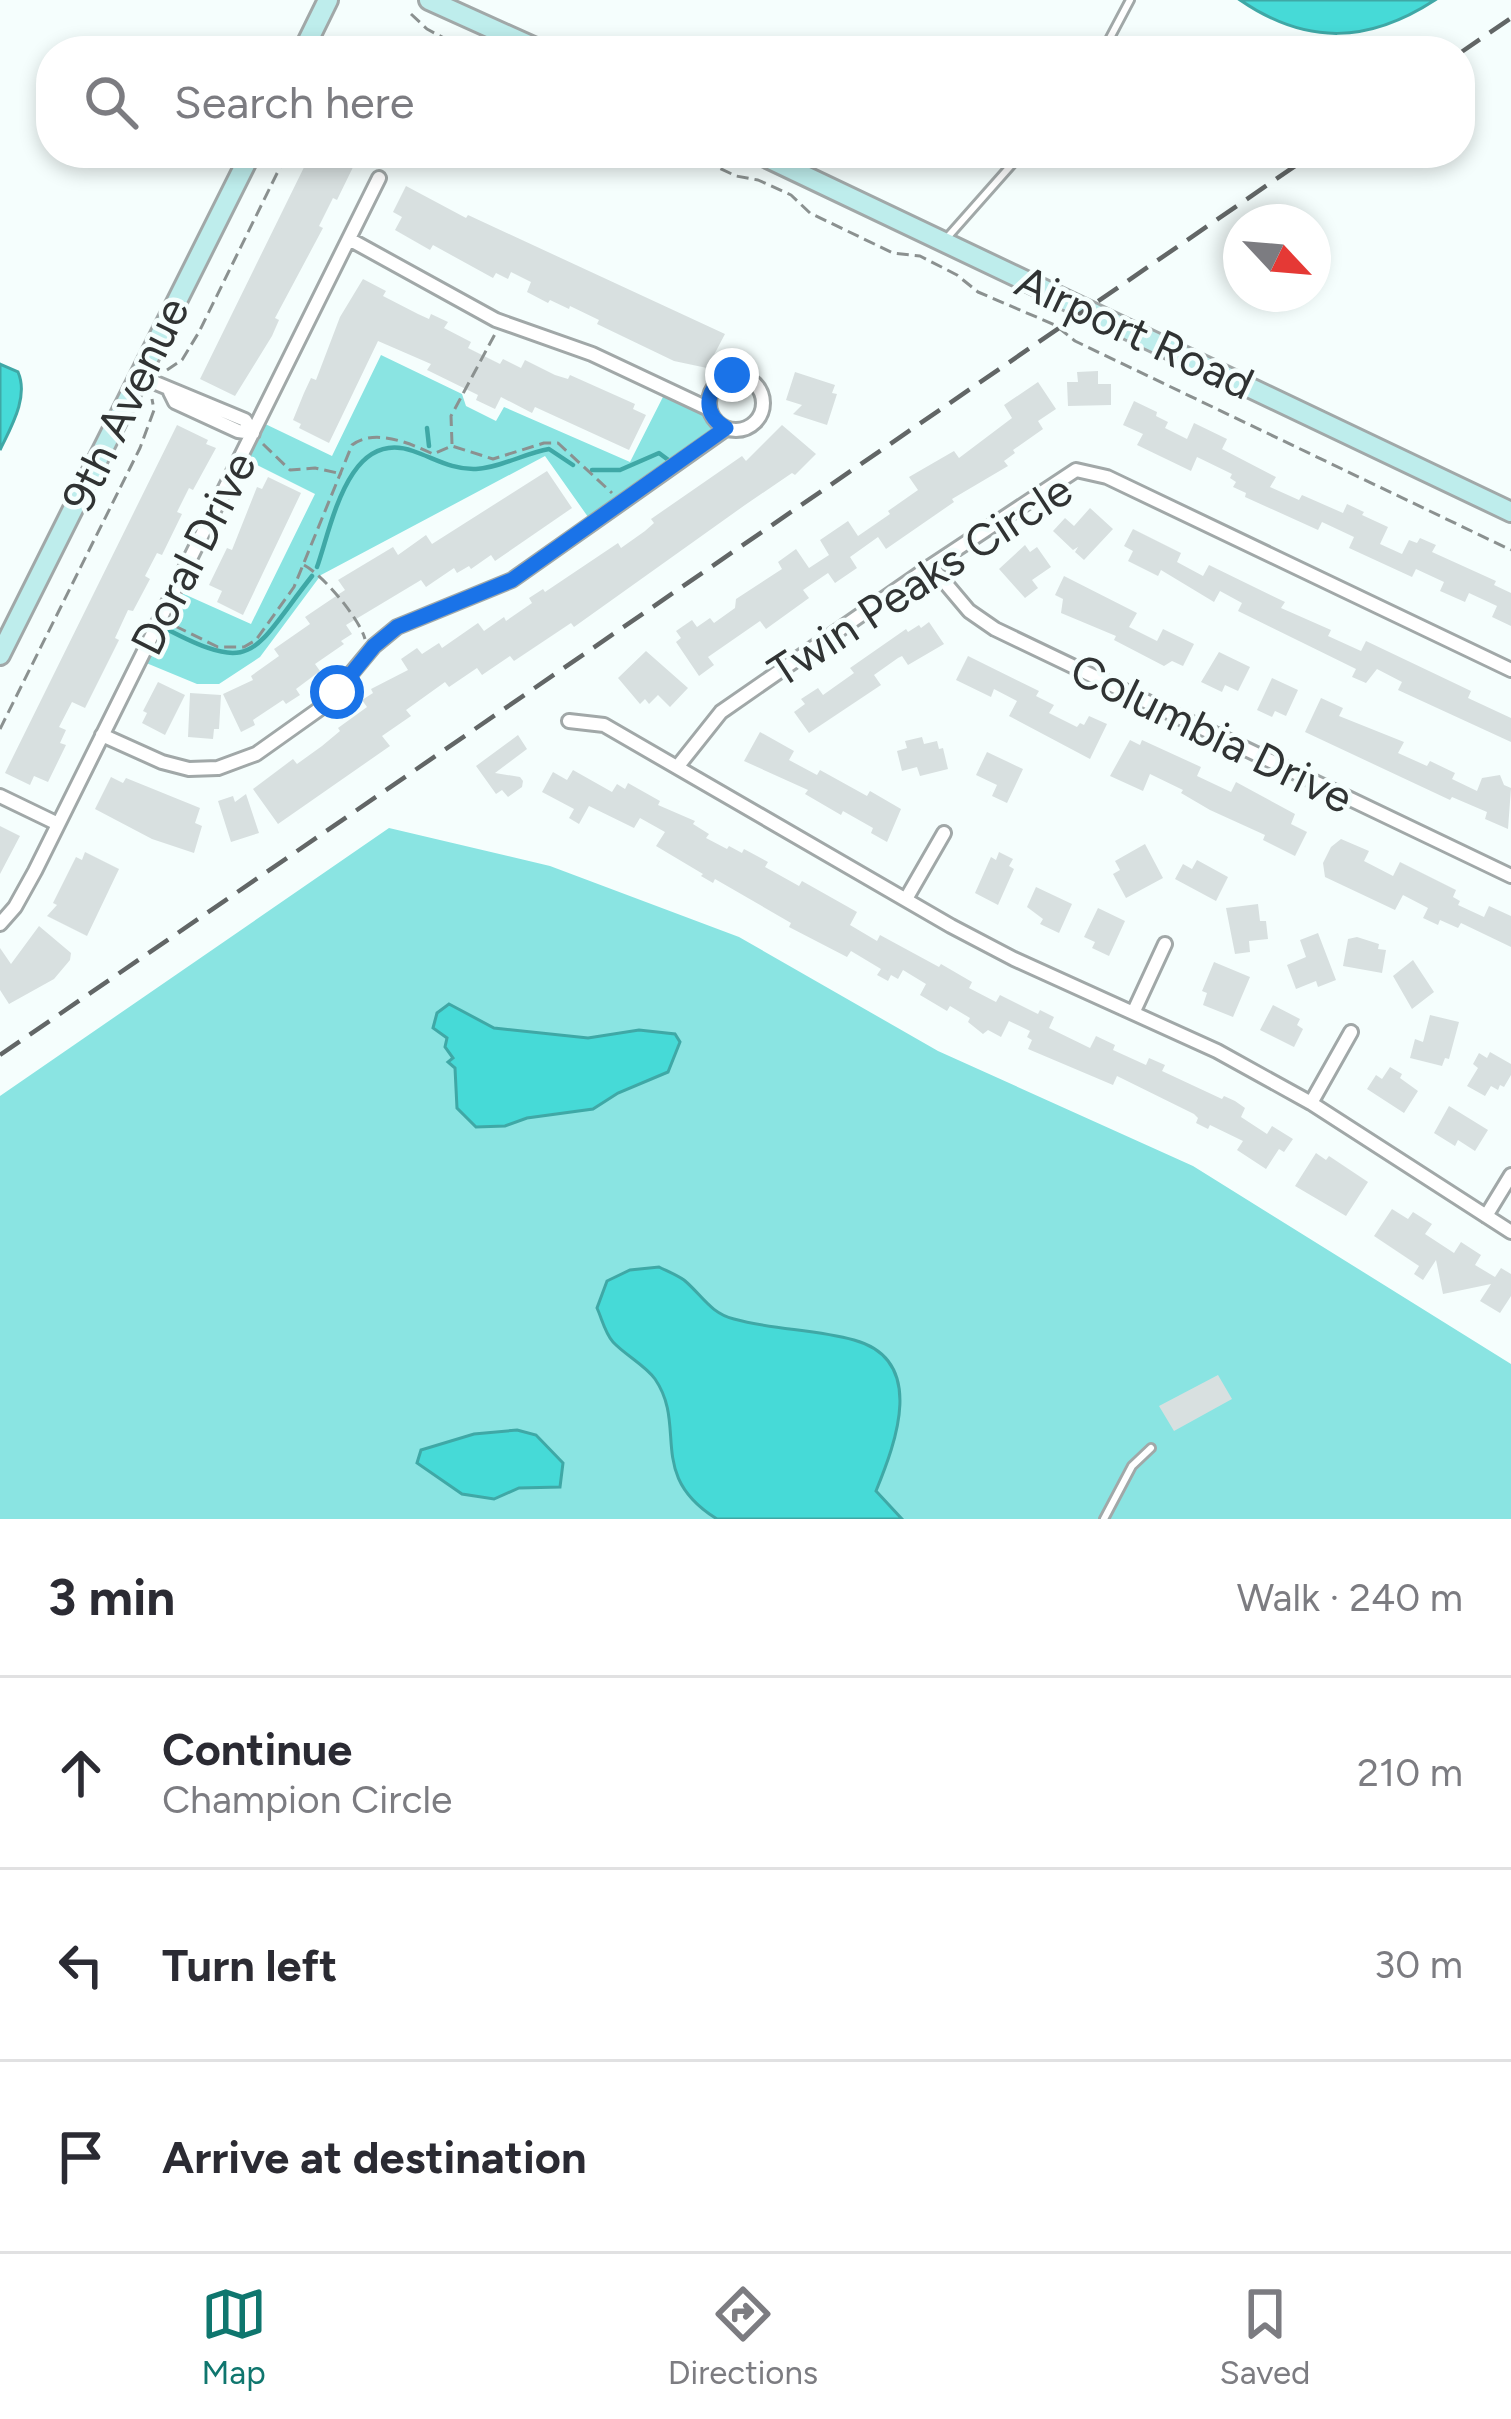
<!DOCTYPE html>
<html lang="en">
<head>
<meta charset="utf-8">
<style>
  :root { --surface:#fff; --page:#f7f7f7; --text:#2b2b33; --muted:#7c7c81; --line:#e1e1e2; --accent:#0f766e }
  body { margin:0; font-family:Figtree,sans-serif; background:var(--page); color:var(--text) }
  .compass { position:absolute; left:1223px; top:204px; width:108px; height:108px; border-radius:50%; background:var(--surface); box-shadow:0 6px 18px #0003; rotate:116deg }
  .stop { position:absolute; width:36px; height:36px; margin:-27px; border:9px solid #1a73e8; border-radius:50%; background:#fff }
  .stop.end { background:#1a73e8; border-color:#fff; box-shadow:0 3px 12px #0008 }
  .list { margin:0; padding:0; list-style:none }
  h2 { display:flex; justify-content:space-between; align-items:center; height:156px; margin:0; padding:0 48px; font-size:51px }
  h2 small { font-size:39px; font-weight:400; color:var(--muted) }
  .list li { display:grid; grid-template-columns:78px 1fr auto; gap:36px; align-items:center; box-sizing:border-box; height:192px; padding:0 48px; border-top:3px solid var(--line) }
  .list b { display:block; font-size:45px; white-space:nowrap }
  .list p { margin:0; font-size:39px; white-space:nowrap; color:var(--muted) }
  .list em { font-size:39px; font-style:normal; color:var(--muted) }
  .icon { flex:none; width:66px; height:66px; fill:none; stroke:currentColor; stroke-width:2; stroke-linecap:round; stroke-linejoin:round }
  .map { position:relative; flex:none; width:1511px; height:1519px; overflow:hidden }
  .search { position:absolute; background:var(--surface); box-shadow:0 6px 18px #0003; left:36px; right:36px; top:36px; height:132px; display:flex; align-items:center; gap:30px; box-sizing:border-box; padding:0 42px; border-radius:48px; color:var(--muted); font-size:45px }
  .sheet { height:732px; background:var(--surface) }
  nav { display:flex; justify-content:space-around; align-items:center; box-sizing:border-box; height:168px; border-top:3px solid var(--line); background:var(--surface); font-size:33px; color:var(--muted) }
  nav a { display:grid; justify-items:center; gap:6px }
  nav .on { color:var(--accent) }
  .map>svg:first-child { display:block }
  .green { fill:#8ae4e2 }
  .water { fill:#46dad7; stroke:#3fa8a6; stroke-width:3 }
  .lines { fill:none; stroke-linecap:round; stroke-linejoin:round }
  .stream { stroke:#3fa8a6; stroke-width:4.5 }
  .building { fill:#d8e0e0 }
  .service-casing { stroke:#a1a8a8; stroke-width:12 }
  .minor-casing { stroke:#a1a8a8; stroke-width:18 }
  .secondary-casing { stroke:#a1a8a8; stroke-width:24 }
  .path { stroke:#8b9190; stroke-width:3; stroke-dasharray:12 6; stroke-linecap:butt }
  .service { stroke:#fff; stroke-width:6 }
  .minor { stroke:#fff; stroke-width:12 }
  .secondary { stroke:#beedec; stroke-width:18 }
  .rail { stroke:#626666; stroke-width:4.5; stroke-dasharray:24 12; stroke-linecap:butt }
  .route { stroke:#1a73e8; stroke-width:15 }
  .labels { text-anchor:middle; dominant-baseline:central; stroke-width:9; stroke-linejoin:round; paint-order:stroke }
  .street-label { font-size:45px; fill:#303333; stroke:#f5fefd }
</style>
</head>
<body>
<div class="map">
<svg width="1511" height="1519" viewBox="0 0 1511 1519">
  <rect width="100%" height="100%" fill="#f5fefd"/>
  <!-- green -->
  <path class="green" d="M381 355 462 394 466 406 496 421 504 407 630 462 667 389 709 409 721 426 593 524 545 456 321 575 260 657 219 684H197L139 660 175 590 251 624 315 494 241 457 259 421 332 456Z
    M389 828 550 866 739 937 938 1051 1193 1166 1511 1364V1519H0V1096Z"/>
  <!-- water -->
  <path class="water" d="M1240 0H1435C1369 43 1307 46 1240 0Z
    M0 364 18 372C29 397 11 427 0 450Z
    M449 1004 494 1028 588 1038 639 1030 675 1034 680 1042 668 1072 618 1093 593 1109 527 1118 505 1126 476 1127 457 1108 455 1068 448 1062 453 1058 445 1047 447 1038 433 1028 437 1013Z
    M659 1267C667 1271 677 1275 684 1280 702 1295 710 1313 734 1319 773 1330 815 1329 854 1340 927 1360 896 1442 876 1491L902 1519H717C646 1475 688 1427 655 1379 645 1365 625 1355 613 1342 605 1333 602 1319 597 1308L607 1281 630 1270Z
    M517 1430 536 1435 563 1463 560 1487 519 1488 494 1499 462 1494 417 1463 421 1450 474 1434Z"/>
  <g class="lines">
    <!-- stream -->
    <path class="stream" d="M427 428 429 446
      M592 470H620L659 453 671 462
      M317 567C332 525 348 428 413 451 434 458 452 470 476 469 500 468 525 453 549 449L573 465
      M157 624C256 677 250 655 312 576"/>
  </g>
  <!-- building -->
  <path class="building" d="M311 153H344L342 156 355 163 337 200 333 198 319 226 323 228 275 318 279 320 272 336 235 396 200 379Z
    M406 186 466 218 468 215 725 334 707 368 674 361 597 324 599 320 570 306 569 309 550 300 548 303 527 292 531 282 511 272 508 279 496 273 493 278 433 245 430 250 395 230 402 217 393 212Z
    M363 279 386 291 383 296 418 314 429 319 431 314 448 322 444 328 471 342 468 348 500 364 503 359 521 368 525 360 555 375 568 379 570 375 635 404 633 409 646 415 629 450 535 407 532 413 501 397 495 409 476 400 478 395 427 370 431 364 378 341 329 443 299 428 301 424 293 420 304 393 311 378 316 380 340 317Z
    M1098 371V384H1111V405L1068 406 1067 382H1078L1077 372Z
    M795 372 835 385 832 393 837 394 827 425 793 414 802 405 786 400Z
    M1038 382 1056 409 1038 421 1043 429 1013 450 1015 453 1004 461 1008 466 952 499 954 502 886 549 878 537 850 557 857 568 835 583 828 573 803 590 809 598 766 629 760 621 708 657 714 665 699 676 676 642 681 638 676 631 692 620 697 627 710 618 714 623 735 608 736 599 782 569 778 562 796 549 809 568 829 555 820 540 848 521 858 536 890 514 888 511 918 490 909 477 954 451 959 458 1012 418 1004 405Z
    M1134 401 1157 412 1156 416 1168 422 1165 428 1187 439 1194 423 1227 439 1222 449 1276 477 1270 487 1299 500 1302 495 1343 513 1347 504 1364 512 1362 515 1388 527 1380 544 1402 554 1409 540 1417 543 1420 538 1436 545 1432 552 1496 581 1494 585 1511 593V626L1492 617 1497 606 1469 593 1465 602 1440 591 1444 582 1416 569 1412 577 1349 548 1354 537 1322 522 1318 530 1245 497 1246 493 1233 487 1236 482 1230 478 1232 474 1197 457 1191 471 1137 445 1143 434 1123 425Z
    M177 425 208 440 206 444 216 448 193 490 189 488 177 512 182 514 162 555 157 553 145 576 150 579 133 611 128 610 115 638 119 640 85 708 72 702 59 727 66 730 60 743 66 745 48 782 34 776 30 785 5 773Z
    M782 425 816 454 795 475 792 473 745 505 574 627 571 623 514 661 510 656 482 675 477 668 449 687 445 682 406 710 411 716 382 736 390 746 278 824 253 789 293 759 297 764 322 746 340 731 338 728 367 707 362 700 373 693 371 689 408 670 401 659 417 648 422 654 439 643 442 648 478 623 484 631 504 617 506 621 532 603 529 598 543 589 545 592 618 543 621 548 645 531 654 523 651 519 742 456 746 461Z
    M547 471 572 508 495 561 491 555 471 569 469 566 457 573 454 568 426 587 421 580 346 625 352 634 341 641 344 644 315 664 320 671 296 689 300 695 286 704 283 700 253 720 255 725 241 732 223 694 253 680 251 676 279 656 274 649 310 624 305 617 345 590 338 580 393 547 398 555 426 535 432 544Z
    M268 477 301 493 243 615 217 602 222 591 209 585 227 548 232 550 257 487 262 489Z
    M1090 508 1113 529 1084 560 1075 552 1078 547 1073 550 1053 531 1065 518 1074 526Z
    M1133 529 1181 553 1177 562 1203 576 1209 565 1285 602 1281 608 1331 630 1328 636 1361 651 1366 641 1471 691 1468 698 1511 718V742L1398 690 1402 682 1377 669 1366 683 1352 677 1356 669 1238 611 1242 603 1220 591 1214 602 1161 570 1158 576 1128 561 1133 551 1124 546Z
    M1025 545 1030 552 1037 547 1051 567 1032 580 1038 588 1025 598 999 569Z
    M1064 576 1137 613 1129 627 1157 641 1163 629 1194 644 1183 666 1172 661 1164 666 1114 640 1116 636 1061 613 1063 599 1055 595Z
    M929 622 944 644 908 665 902 656 898 658 874 675 881 685 809 733 794 712 805 704 801 699 818 688 823 695 854 673 850 668 906 629 908 632 919 625 921 628Z
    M646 651 688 688 670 707 658 695 649 704 645 699 640 704 618 678Z
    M1219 652 1250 667 1238 691 1225 685 1222 692 1201 682Z
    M968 656 1039 691 1036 696 1054 705 1049 713 1077 727 1080 723 1084 725 1089 716 1107 724 1090 759 1009 716 1017 701 994 689 991 697 956 680Z
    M1272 678 1298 690 1286 716 1275 711 1272 717 1257 710Z
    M158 682 185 695 165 735 142 723 147 713 143 711Z
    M190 693 221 695 219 729H214L213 739 188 737Z
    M1321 698 1343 708 1339 716 1404 742 1398 753 1427 766 1430 761 1455 773 1452 779 1477 791 1482 778 1500 775 1504 785 1511 788 1508 829 1485 819 1487 812 1452 797 1450 800 1305 732Z
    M760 732 794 751 789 760 817 775 820 770 867 796 870 791 901 809 887 842 871 833 873 828 843 811 841 815 805 794 808 790 744 761Z
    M518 735 527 749 495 773 520 777 523 781 522 787 508 797 502 790 496 794 476 766Z
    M922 737 924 744 937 741 939 749 943 748 948 769 920 776 917 767 902 771 897 751 907 748 905 741Z
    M1130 740 1140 745 1142 740 1201 767 1197 776 1231 792 1236 782 1295 814 1291 824 1307 832 1295 856 1263 840 1265 835 1210 810 1181 793 1183 790 1150 774 1143 791 1110 776Z
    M987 752 1023 769 1007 803 992 796 997 785 976 775Z
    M573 770 612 792 617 784 625 789 628 783 660 801 658 805 695 821 693 824 709 834 706 838 727 849 729 846 742 853 744 849 768 862 765 867 799 886 802 881 857 912 850 925 877 941 880 935 939 967 941 964 972 982 969 988 996 1002 1000 995 1038 1014 1040 1010 1054 1017 1049 1028 1090 1048 1096 1036 1115 1045 1113 1050 1146 1065 1149 1058 1165 1065 1162 1071 1222 1099 1224 1096 1235 1101 1245 1108 1241 1117 1267 1134 1272 1126 1293 1139 1284 1152 1279 1149 1266 1169 1237 1150 1243 1141 1210 1125 1208 1129 1196 1123 1198 1118 1194 1114 1117 1076 1113 1085 1028 1049 1032 1040 1027 1037 1030 1031 1009 1021 1001 1037 988 1030 983 1034 968 1022 970 1018 950 1006 947 1011 920 995 926 984 903 970 898 979 891 975 888 981 877 975 881 969 851 951 847 957 789 927 791 923 715 879 713 883 701 876 703 874 656 846 665 832 640 818 634 828 589 806 579 824 569 818 574 809 542 792 553 772 567 780Z
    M111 777 123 783 126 778 200 808 195 823 202 826 194 853 152 839 95 809Z
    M246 794 259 833 231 842 218 801 233 796 235 802Z
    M0 826 20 836 0 874Z
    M1341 839 1369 851 1364 861 1393 876 1400 862 1456 890 1453 897 1460 901 1458 905 1484 917 1489 906 1511 916V947L1461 923 1458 928 1440 920 1438 925 1423 918 1428 908 1403 895 1395 910 1325 877 1323 863 1331 847Z
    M1145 844 1163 878 1126 898 1113 874 1120 870 1115 861Z
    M85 852 119 869 87 936 47 916 57 905 53 903 76 857 82 860Z
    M999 852 1013 859 1009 866 1014 869 998 905 975 893 991 857 996 860Z
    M1197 860 1228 877 1216 901 1175 879 1183 864 1192 869Z
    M1036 887 1072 904 1059 933 1040 924 1043 919 1027 907Z
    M1258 904 1260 921H1266L1268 939 1249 941 1250 952 1235 954 1226 908Z
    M1098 908 1125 921 1109 956 1092 948 1095 942 1084 937Z
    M39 926 71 953 70 960 54 979 9 1004 0 990V948L11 964Z
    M1318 933 1336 980 1318 987 1316 981 1296 989 1287 965 1306 957 1300 940Z
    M1357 937 1379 944 1378 949 1386 950 1382 973 1343 966 1348 939Z
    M1413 960 1434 992 1412 1009 1393 976Z
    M1214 962 1250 977 1233 1017 1203 1005 1207 993 1202 991Z
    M1273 1005 1300 1019 1297 1025 1303 1029 1294 1047 1260 1030Z
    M1430 1015 1459 1022 1449 1059 1445 1058 1442 1066 1410 1058 1415 1039 1423 1042Z
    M1490 1052 1511 1064V1075L1504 1087 1500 1085 1498 1090 1491 1086 1485 1096 1467 1086 1478 1068 1473 1064 1479 1053 1487 1058Z
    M1390 1067 1402 1074 1400 1078 1418 1091 1404 1113 1367 1089 1376 1075 1382 1079Z
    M1449 1106 1488 1130 1475 1151 1458 1140 1455 1146 1434 1133Z
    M1316 1153 1326 1160 1329 1156 1368 1182 1346 1216 1295 1186Z
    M1392 1209 1408 1219 1413 1212 1432 1224 1425 1234 1454 1253 1461 1242 1481 1255 1475 1265 1495 1277 1501 1268 1511 1274V1296L1500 1313 1480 1301 1491 1284 1443 1294 1436 1260 1423 1280 1414 1274 1419 1266 1374 1236Z
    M1218 1375 1232 1399 1174 1431 1159 1406Z"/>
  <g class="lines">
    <defs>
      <path id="service" d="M1103 51 1130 0
        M945 240 1022 153
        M1104 1519 1132 1466 1151 1448"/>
      <path id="minor" d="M349 239 496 320 592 354 709 409
        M709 403a27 27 0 1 1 54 0a27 27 0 1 1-54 0Z
        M139 376 245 420 253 433
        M170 392 175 402 238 431 253 433
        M931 566 969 611 995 629 1511 876
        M569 721 604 725 951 926 1014 959 1217 1051 1311 1103 1511 1232
        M102 735 162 762 189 769 218 768 256 754 325 705 374 646 397 627 512 580 726 429
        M678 766 721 712 931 566 1076 470 1107 477 1511 670
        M0 796 58 824
        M906 899 944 833
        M0 924 15 907 35 871 379 178
        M1134 1011 1165 944
        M1311 1103 1351 1032
        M1486 1216 1511 1175"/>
      <path id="secondary" d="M429 0 542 51
        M303 51 328 0
        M757 153 1511 512
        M0 655 251 153"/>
    </defs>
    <!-- service casing -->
    <use href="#service" class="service-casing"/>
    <!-- minor casing -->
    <use href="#minor" class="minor-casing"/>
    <!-- secondary casing -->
    <use href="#secondary" class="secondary-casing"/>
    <!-- path -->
    <path class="path" d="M411 14 427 29 455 44 491 51
      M688 153 736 176 758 180 791 195 810 213 893 253 920 256 957 275 978 292 1055 325 1075 341 1511 550
      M167 370 182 360 199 332 287 153
      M263 444 290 470 315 468 342 474
      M452 444 451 416 495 334
      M304 565C324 576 359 618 365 639
      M175 626 218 647H244L256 640 294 587 352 445C374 428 410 443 433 454L452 446 493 459 544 443H558L612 493
      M0 729 140 448 154 410 152 399"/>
    <!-- service -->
    <use href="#service" class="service"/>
    <!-- minor -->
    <use href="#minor" class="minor"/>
    <!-- secondary -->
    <use href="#secondary" class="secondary"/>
    <!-- rail -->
    <path class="rail" d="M1460 53 1511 18
      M0 1055 1314 153"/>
  </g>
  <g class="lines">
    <!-- route -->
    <path class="route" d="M337 692 374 646 397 627 512 580 726 428C700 413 705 386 732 375"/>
  </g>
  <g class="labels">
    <!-- street labels -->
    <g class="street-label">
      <text transform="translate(1135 332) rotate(25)">Airport Road</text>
      <text transform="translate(125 404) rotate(-64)">9th Avenue</text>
      <text transform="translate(193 553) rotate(-63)">Doral Drive</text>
      <text transform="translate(920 580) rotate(-33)">Twin Peaks Circle</text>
      <text transform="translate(1212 733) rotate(26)">Columbia Drive</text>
    </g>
  </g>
</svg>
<svg class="compass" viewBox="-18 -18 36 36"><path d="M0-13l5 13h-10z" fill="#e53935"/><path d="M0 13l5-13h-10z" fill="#7c7c81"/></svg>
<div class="stop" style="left:337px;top:692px"></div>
<div class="stop end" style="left:732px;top:375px"></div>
<div class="search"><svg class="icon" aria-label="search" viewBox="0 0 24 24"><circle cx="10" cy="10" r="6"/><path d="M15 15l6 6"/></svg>Search here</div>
</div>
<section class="sheet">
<h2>3 min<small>Walk · 240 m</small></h2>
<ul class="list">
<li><svg class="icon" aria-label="ahead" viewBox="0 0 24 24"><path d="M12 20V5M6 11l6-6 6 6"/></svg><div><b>Continue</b><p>Champion Circle</p></div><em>210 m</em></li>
<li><svg class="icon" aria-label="left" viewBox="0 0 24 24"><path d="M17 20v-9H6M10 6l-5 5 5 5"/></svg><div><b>Turn left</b></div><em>30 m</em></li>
<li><svg class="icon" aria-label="arrive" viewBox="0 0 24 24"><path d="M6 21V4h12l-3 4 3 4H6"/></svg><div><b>Arrive at destination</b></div></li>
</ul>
</section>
<nav>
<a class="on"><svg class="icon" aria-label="map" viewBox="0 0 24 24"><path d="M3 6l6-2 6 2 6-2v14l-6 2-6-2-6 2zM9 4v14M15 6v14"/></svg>Map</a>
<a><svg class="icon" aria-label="directions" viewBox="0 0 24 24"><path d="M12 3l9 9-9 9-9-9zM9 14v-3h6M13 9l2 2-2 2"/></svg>Directions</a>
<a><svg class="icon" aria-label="saved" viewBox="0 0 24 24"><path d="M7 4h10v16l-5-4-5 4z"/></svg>Saved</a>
</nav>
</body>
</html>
